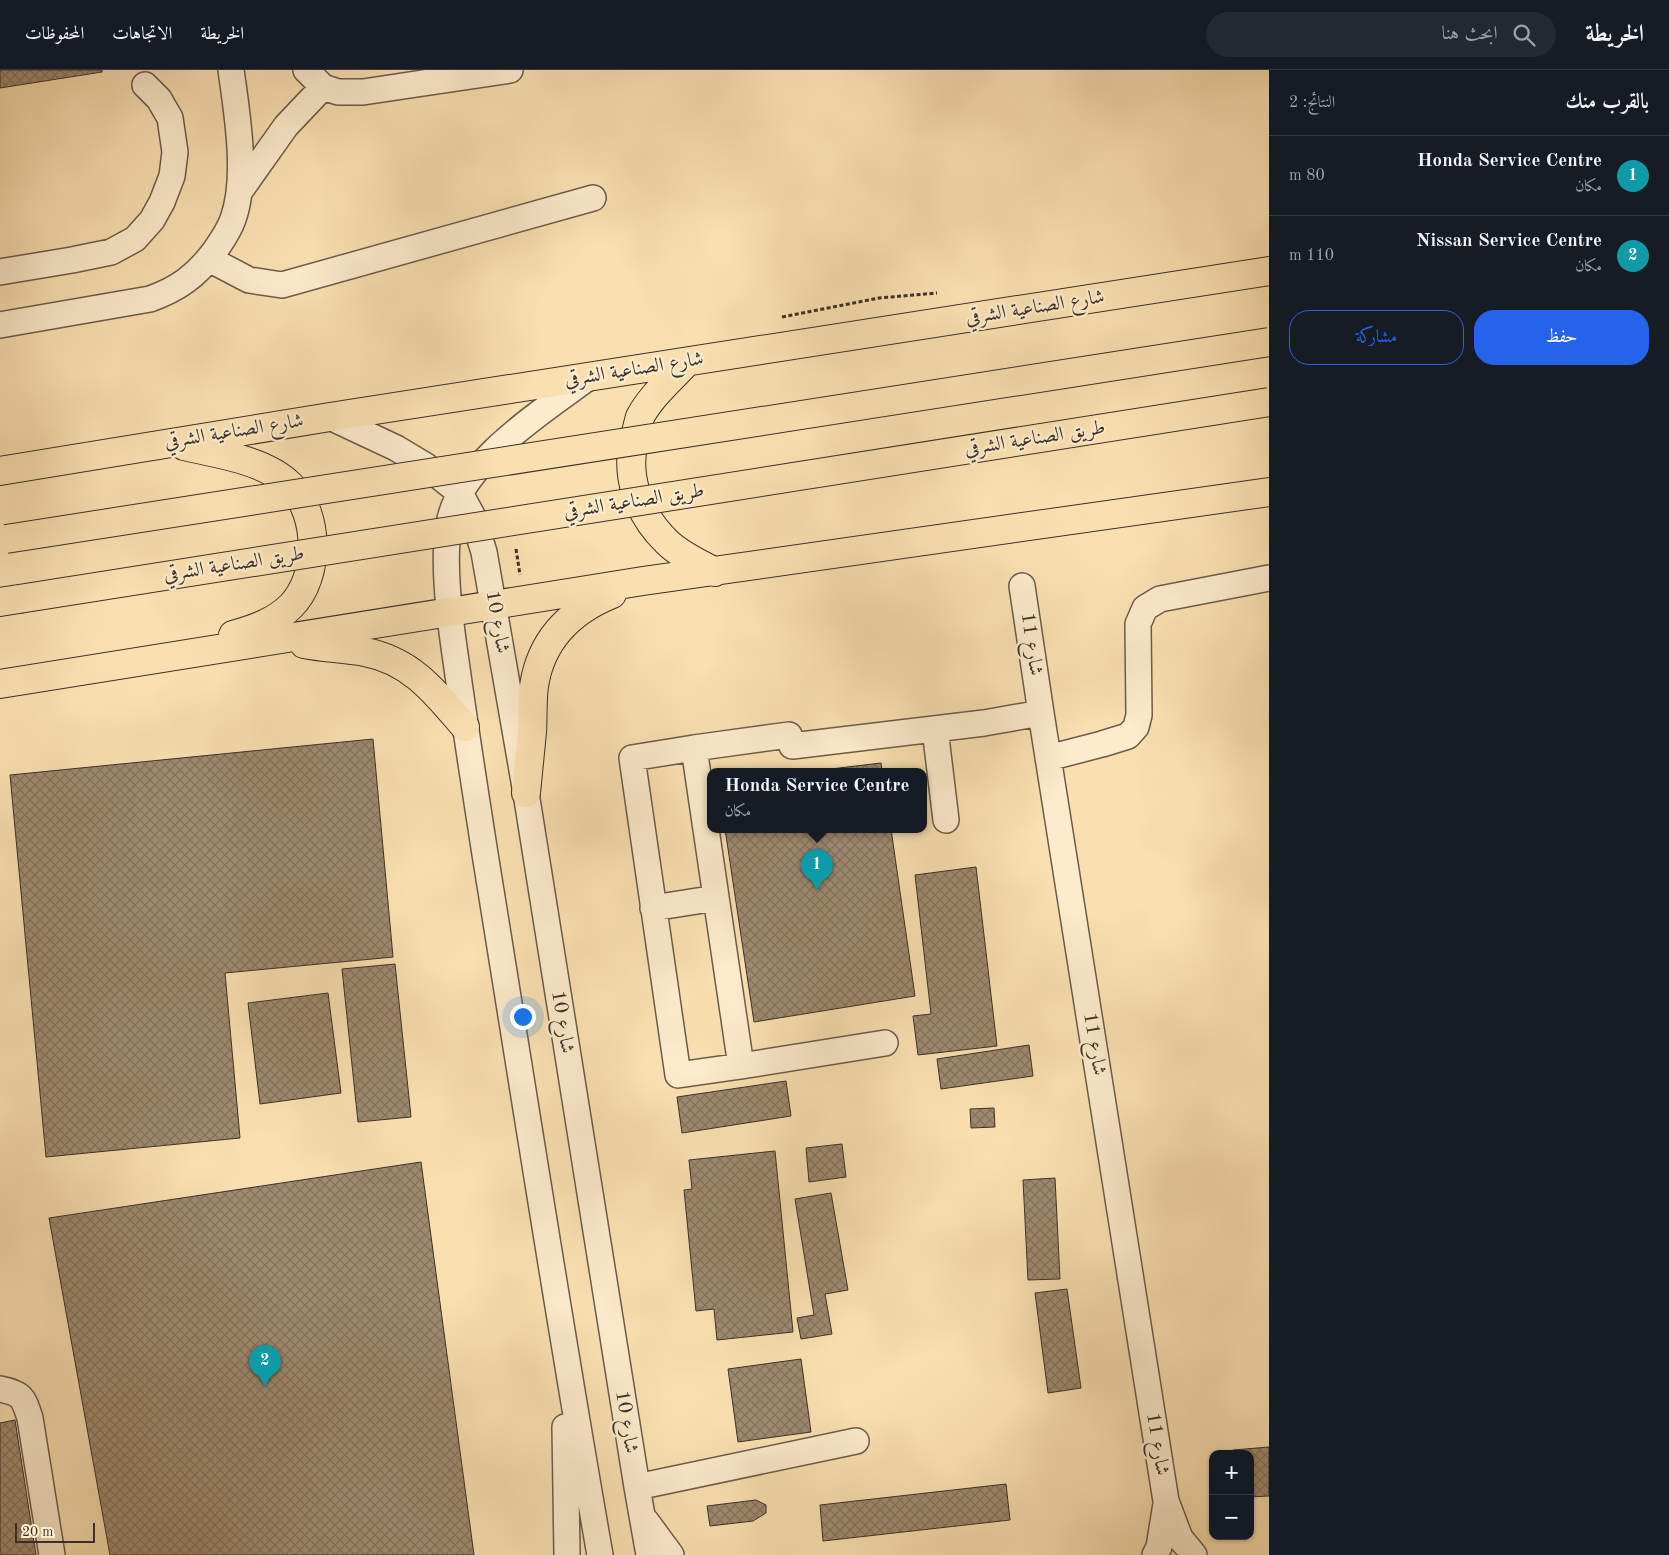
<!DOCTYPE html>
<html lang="ar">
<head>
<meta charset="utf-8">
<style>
  :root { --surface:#171b24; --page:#242831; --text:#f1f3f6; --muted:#9ea1a6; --line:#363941; --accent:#2563eb }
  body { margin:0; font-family:"Old Standard TT",Amiri,serif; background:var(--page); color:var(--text); direction:rtl }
  .controls { position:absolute; right:15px; bottom:15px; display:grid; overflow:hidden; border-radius:10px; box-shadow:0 1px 4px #0004 }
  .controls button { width:45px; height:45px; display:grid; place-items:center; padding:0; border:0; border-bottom:1px solid var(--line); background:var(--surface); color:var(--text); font:25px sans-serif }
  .scale { position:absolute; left:15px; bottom:12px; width:80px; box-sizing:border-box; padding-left:5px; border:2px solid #3c2f2a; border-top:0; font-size:14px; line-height:18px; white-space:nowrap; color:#3c2f2a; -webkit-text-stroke:4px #fcebcc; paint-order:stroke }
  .you { position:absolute; left:522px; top:946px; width:18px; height:18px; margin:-12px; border:4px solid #fff; border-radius:50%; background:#1a73e8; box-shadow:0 0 0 8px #1a73e833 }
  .badge { display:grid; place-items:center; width:32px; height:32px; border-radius:50%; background:var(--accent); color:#fff; font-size:16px; font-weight:700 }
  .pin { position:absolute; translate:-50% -41px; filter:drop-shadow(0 1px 2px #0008) }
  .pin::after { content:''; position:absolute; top:26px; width:18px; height:15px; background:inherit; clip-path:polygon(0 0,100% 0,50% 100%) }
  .popup { position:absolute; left:707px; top:698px; width:220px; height:65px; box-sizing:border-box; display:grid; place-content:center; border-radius:10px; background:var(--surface); filter:drop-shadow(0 1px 4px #0005); font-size:16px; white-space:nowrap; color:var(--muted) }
  .popup b { font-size:19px; color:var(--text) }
  .popup::after { content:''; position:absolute; left:50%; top:100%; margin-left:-10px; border:10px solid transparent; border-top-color:var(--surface) }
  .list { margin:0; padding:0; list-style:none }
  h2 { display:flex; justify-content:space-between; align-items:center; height:65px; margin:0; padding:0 20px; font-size:21px }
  h2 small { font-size:16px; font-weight:400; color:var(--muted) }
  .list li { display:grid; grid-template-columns:32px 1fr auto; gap:15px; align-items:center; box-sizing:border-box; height:80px; padding:0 20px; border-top:1px solid var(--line) }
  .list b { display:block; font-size:19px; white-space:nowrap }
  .list p { margin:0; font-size:16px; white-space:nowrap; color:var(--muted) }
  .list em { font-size:16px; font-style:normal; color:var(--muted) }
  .actions { display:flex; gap:10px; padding:15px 20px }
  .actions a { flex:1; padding:11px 0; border:1px solid var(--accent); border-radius:20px; text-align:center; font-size:18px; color:var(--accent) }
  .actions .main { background:var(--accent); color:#fff }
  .icon { flex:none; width:28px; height:28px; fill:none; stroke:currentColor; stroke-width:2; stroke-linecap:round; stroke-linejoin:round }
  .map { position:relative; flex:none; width:1269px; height:1485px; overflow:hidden; direction:ltr }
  header { display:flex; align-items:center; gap:30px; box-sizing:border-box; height:70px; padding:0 25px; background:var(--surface); border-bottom:1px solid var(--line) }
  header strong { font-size:24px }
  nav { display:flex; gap:28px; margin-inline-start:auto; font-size:18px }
  .search { width:350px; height:45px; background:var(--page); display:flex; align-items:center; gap:12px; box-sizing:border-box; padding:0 18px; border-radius:28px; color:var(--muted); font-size:19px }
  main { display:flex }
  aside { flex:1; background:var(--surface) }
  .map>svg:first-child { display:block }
  .building { fill:url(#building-cross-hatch); stroke:#3c2f2a }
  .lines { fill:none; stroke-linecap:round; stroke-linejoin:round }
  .minor-casing { stroke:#6c5b4c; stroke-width:28 }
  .major-casing { stroke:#3c2f2a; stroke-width:30 }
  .highway-casing { stroke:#3c2f2a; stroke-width:30 }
  .path { stroke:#3c2f2a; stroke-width:3; stroke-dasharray:4 2.5; stroke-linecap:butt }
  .minor { stroke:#fcebcc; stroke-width:25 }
  .major { stroke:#fae0b1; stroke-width:28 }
  .highway { stroke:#fae0b1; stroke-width:28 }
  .highway-bridge-casing { stroke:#3c2f2a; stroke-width:30; stroke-linecap:butt }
  .highway-bridge { stroke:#fae0b1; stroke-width:28 }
  .labels { text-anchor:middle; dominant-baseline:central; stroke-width:4.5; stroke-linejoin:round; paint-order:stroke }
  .street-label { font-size:20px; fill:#3c2f2a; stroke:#fcebcc }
</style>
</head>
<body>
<header>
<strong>الخريطة</strong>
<div class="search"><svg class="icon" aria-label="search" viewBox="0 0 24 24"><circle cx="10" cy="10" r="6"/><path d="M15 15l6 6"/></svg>ابحث هنا</div>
<nav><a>الخريطة</a><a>الاتجاهات</a><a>المحفوظات</a></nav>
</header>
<main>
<aside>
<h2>بالقرب منك<small>النتائج: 2</small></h2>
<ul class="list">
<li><span class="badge" style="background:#0f9aa8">1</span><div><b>Honda Service Centre</b><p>مكان</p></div><em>80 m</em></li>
<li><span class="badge" style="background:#0f9aa8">2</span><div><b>Nissan Service Centre</b><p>مكان</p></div><em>110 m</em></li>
</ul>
<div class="actions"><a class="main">حفظ</a><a>مشاركة</a></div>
</aside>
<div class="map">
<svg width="1269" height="1485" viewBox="0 0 1269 1485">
  <defs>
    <pattern id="building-cross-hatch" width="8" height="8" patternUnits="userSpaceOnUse" patternTransform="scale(1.25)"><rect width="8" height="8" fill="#9f8b70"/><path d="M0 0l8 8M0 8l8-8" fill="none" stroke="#83725c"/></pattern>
  </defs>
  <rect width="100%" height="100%" fill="#fae0b1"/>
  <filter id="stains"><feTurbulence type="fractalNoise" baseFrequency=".004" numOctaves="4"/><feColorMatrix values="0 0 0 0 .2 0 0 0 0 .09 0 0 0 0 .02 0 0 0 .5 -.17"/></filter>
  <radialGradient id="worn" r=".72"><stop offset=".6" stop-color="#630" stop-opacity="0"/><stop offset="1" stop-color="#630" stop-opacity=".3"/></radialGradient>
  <!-- building -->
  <path class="building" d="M0 0H102V2L0 18Z
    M373 669 393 887 225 903 240 1068 46 1087 10 705Z
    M881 693 882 701H814Z
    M725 759H891L915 926 754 952Z
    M976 797 997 976 918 985 913 946 931 944 915 805Z
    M395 894 411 1047 358 1052 342 899Z
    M328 923 341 1023 260 1034 248 933Z
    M1029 975 1033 1006 941 1019 937 989Z
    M786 1011 791 1046 682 1063 677 1027Z
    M994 1038 995 1057 971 1058 970 1039Z
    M842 1074 846 1107 809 1112 806 1078Z
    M775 1081 793 1262 717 1270 714 1239 696 1241 684 1120 692 1119 689 1090Z
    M421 1092 474 1485H110L49 1148Z
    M1055 1108 1060 1209 1028 1210 1023 1110Z
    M831 1123 848 1220 825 1224 832 1264 801 1269 797 1248 814 1245 795 1129Z
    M1067 1219 1081 1318 1048 1323 1035 1223Z
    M801 1289 811 1362 738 1372 728 1299Z
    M15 1350 36 1485H0V1353Z
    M1269 1377V1426L1250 1427V1384H1233V1380Z
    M1006 1414 1010 1450 823 1471 820 1435Z
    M756 1430 766 1435V1443L753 1451 710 1456 707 1436Z"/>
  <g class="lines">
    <defs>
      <path id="minor" d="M306 0 323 17 338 22H363L510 0
        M240 121 286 56 323 17
        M209 189 249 210 282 215 593 128
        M0 202 72 190 111 182 135 169 152 150 162 132 172 106 175 82 170 48 159 29 145 15
        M0 255 150 229C178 219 196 206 214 182 221 172 229 161 233 149 248 108 237 43 231 0
        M589 307C543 341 459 393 449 454 442 494 450 550 456 591 465 656 475 720 485 784 523 1018 559 1252 600 1485
        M330 347 396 378 426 396 460 423 473 447 484 482 526 723 637 1417 649 1485
        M1022 516 1041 643 1166 1431 1180 1468 1194 1485
        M935 659 946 750
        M792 676 984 653 1041 643
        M694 678 632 688 678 1005 741 996 694 678 789 665
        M1048 688 1102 674 1128 666 1136 657 1139 645 1138 554 1145 538 1160 529 1269 508
        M653 838 716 828
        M741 996 885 973
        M0 1319C23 1324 23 1327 30 1348L52 1485
        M565 1357 567 1485
        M637 1417 856 1371
        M646 1451 671 1485
        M1155 1485 1159 1477 1166 1434"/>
      <path id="major" d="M687 292C671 309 651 326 640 347 638 353 637 360 635 365 624 405 638 444 667 472 680 485 699 493 715 502
        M184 376C218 384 265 390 290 415 320 444 320 507 291 536 275 552 254 559 233 565
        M0 401 330 347 1269 201
        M304 574C324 578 345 578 365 582 412 591 436 623 465 657
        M0 614 643 511 1269 422
        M526 723C528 702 530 682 532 662 533 646 532 631 534 616 541 570 570 541 612 524"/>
      <path id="highway" d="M0 532 19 529"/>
    </defs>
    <!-- minor casing -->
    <use href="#minor" class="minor-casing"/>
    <!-- major casing -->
    <use href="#major" class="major-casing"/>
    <!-- highway casing -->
    <use href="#highway" class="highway-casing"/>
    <!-- path -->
    <path class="path" d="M782 247 879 228 937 223
      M516 479 520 505"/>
    <!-- minor -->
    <use href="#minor" class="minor"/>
    <!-- major -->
    <use href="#major" class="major"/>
    <!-- highway -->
    <use href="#highway" class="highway"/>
    <defs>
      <path id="highway-bridge" d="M6 469 1269 272
        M19 529 1269 332"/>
    </defs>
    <!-- highway-bridge casing -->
    <use href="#highway-bridge" class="highway-bridge-casing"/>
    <!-- highway-bridge -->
    <use href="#highway-bridge" class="highway-bridge"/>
  </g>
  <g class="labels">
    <!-- street labels -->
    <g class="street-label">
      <text transform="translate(1035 238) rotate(-9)">شارع الصناعية الشرقي</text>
      <text transform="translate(634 300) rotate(-9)">شارع الصناعية الشرقي</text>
      <text transform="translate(234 362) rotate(-9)">شارع الصناعية الشرقي</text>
      <text transform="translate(1035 369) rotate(-9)">طريق الصناعية الشرقي</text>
      <text transform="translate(634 432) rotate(-9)">طريق الصناعية الشرقي</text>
      <text transform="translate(234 495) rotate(-9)">طريق الصناعية الشرقي</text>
      <text transform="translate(497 552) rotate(80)">شارع 10</text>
      <text transform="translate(1031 574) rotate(82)">شارع 11</text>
      <text transform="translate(562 952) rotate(81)">شارع 10</text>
      <text transform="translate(1094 974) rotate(81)">شارع 11</text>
      <text transform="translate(626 1352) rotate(81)">شارع 10</text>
      <text transform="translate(1157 1374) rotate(81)">شارع 11</text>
    </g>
  </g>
  <rect width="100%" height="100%" filter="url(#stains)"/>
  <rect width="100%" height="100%" fill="url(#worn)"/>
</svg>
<div class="controls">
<button>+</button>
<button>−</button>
</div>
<div class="scale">20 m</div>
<div class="you"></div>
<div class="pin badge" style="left:817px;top:820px;background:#0f9aa8">1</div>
<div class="popup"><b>Honda Service Centre</b>مكان</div>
<div class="pin badge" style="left:265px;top:1316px;background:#0f9aa8">2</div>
</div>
</main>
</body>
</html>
